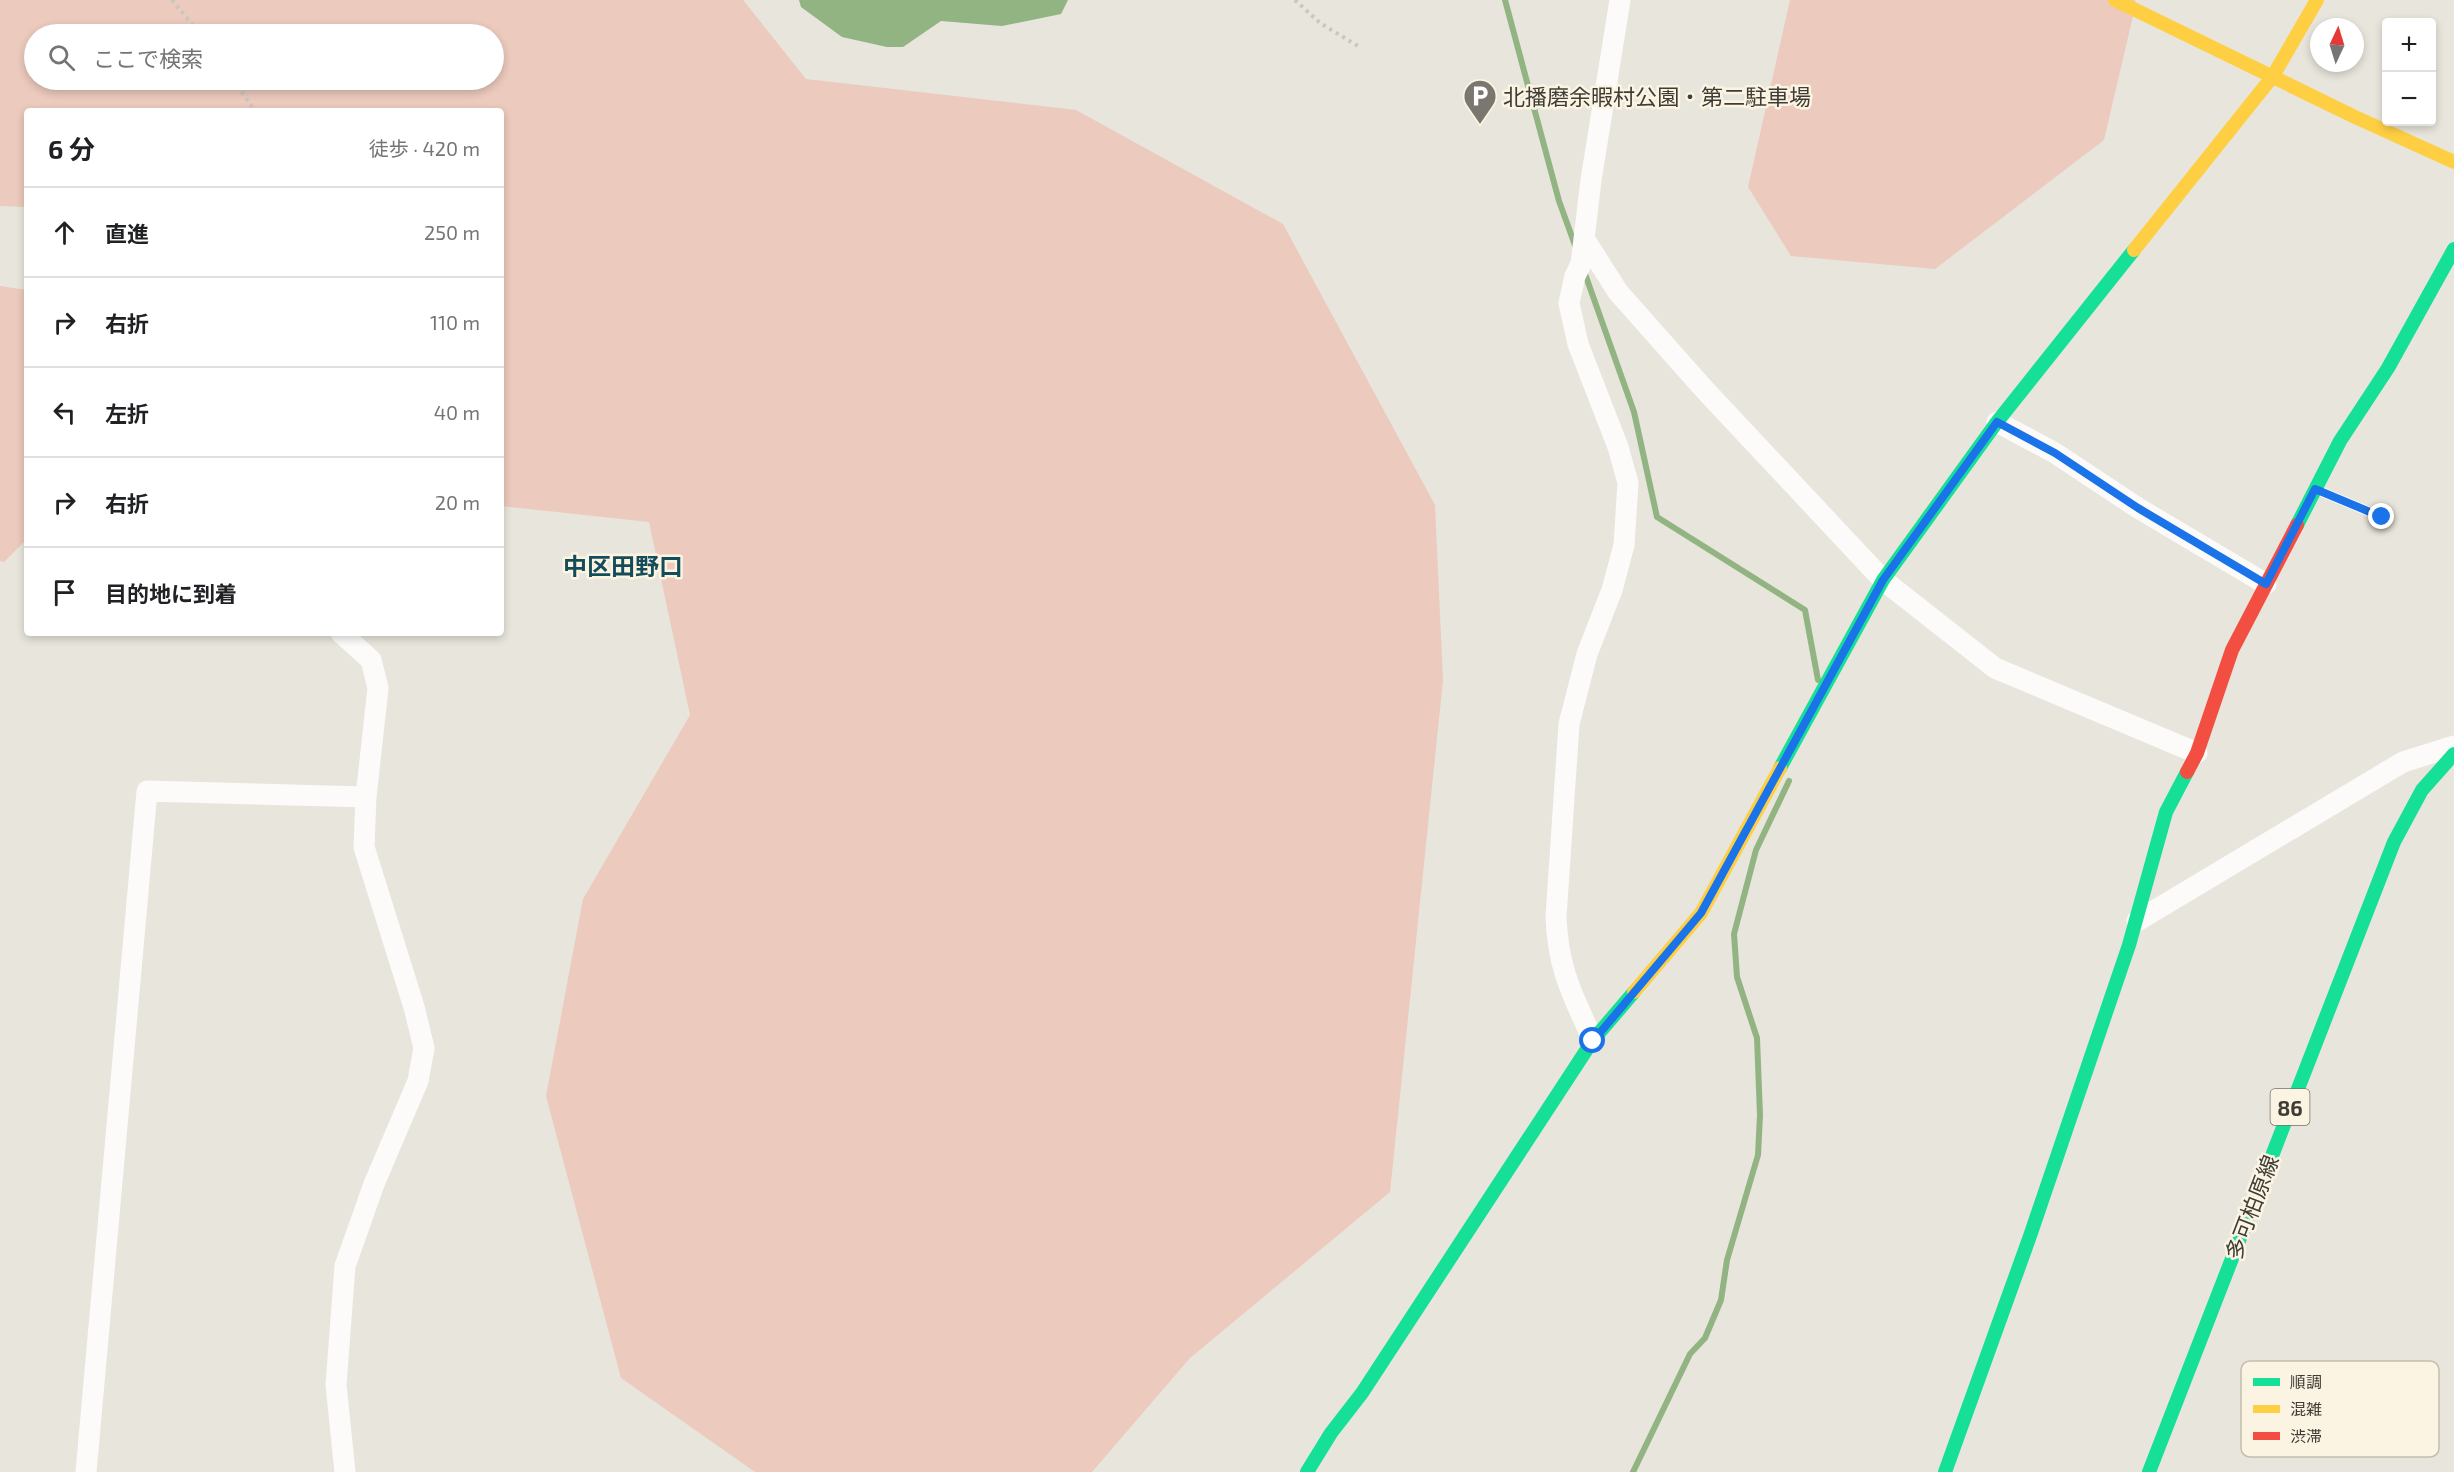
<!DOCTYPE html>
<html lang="ja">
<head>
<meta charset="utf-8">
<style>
  :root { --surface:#fff; --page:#f6f6f6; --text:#202124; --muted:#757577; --line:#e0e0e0 }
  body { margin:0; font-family:"Exo 2","Noto Sans JP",sans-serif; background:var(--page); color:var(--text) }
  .controls { position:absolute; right:18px; top:18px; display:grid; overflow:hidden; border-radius:6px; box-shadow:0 3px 9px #0003 }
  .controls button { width:54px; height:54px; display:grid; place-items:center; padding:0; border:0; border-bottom:2px solid var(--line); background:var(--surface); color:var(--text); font:30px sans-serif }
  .compass { position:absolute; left:2310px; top:18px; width:54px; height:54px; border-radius:50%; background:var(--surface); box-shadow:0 3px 9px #0003; rotate:4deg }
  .stop { position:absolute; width:18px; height:18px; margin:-14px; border:4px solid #1a73e8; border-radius:50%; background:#fff }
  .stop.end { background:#1a73e8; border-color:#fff; box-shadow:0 2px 6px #0008 }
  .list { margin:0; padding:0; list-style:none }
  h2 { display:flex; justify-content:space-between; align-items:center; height:78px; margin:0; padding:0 24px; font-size:26px }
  h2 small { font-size:20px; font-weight:400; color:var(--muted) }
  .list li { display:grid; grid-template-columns:39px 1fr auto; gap:18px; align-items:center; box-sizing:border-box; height:90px; padding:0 24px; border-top:2px solid var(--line) }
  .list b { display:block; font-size:22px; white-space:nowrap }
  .list em { font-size:20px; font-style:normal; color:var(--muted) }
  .icon { flex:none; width:33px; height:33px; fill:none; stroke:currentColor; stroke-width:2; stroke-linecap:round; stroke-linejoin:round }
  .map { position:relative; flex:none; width:2454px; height:1472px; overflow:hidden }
  .search { position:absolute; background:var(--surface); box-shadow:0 3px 9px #0003; left:24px; top:24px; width:480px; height:66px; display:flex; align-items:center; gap:15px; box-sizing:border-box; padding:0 21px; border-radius:33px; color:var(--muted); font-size:22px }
  .panel { position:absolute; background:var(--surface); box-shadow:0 3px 9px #0003; left:24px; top:108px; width:480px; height:528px; border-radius:6px }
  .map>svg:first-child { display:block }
  .green { fill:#eccabd; fill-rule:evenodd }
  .water { fill:#92b482 }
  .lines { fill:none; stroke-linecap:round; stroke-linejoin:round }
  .stream { stroke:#92b482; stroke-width:6 }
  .path { stroke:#c7c6c3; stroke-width:4; stroke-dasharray:3 4.5; stroke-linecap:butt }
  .lane { stroke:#fcfbfa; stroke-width:10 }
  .street { stroke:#fcfbfa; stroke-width:21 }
  .fast { stroke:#16e098; stroke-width:14 }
  .slow { stroke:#ffcf43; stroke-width:14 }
  .jam { stroke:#f24e42; stroke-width:14 }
  .route { stroke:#1a73e8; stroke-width:8 }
  .labels { text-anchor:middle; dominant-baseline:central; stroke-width:5; stroke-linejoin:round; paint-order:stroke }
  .shield { fill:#fcf4e3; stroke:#78736a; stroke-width:1.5 }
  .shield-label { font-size:21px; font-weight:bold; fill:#3f3c36 }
  .poi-label { font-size:22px; fill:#3f3c36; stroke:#fcf4e3; text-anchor:start }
  .street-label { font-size:22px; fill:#3f3c36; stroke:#fcf4e3 }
  .neighbourhood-label { font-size:24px; font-weight:bold; fill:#144c59; stroke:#fcf4e3 }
  .key { fill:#fcf4e3; stroke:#c3bdaf; stroke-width:1.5 }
  .key-label { font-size:16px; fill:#3f3c36 }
</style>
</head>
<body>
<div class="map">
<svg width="2454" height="1472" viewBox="0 0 2454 1472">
  <rect width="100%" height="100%" fill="#e8e5dc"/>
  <!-- green -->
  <path class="green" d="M0 0H743L806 79 1076 110 1283 224 1435 505 1443 680 1390 1192 1190 1358 1092 1472H755L621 1378 546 1096 583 899 690 715 649 522 501 506V111H27V207L0 206ZM494 34V80H34V34Z
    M1790 0H2135L2136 3 2104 140 1935 269 1791 256 1748 187Z
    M0 286 27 290V539L4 562 0 561Z"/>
  <!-- water -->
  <path class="water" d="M799 0H1068L1061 14 1002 26 941 21 903 47H887L842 37 801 7Z"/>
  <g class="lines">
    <!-- stream -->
    <path class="stream" d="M1505 0 1559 201 1576 248
      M1584 271 1634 412 1657 517 1805 610 1818 680
      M1633 1472 1690 1354 1705 1338 1721 1300 1727 1260 1758 1155 1760 1115 1757 1038 1737 977 1734 934 1756 850 1789 781"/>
    <!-- path -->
    <path class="path" d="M172 0 200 34
      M1295 0 1320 23 1358 46
      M233 80 255 111"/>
    <!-- lane -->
    <path class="lane" d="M2315 489 2382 517"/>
    <!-- street -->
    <path class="street" d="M1585 240 1618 292 1704 389 1883 580 1995 668 2197 753
      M1997 422 2055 453 2138 508 2266 584
      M341 633 371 660 378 688 366 797 364 847 414 1007 424 1048 418 1081 374 1184 345 1266 336 1385 345 1472
      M2137 921 2403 762 2454 746
      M1593 1040C1572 994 1558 969 1556 917L1569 724 1587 654 1612 590 1624 545 1628 483 1618 447 1578 344 1569 303 1575 276 1581 264 1591 180 1620 0
      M86 1472 147 791 366 797"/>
    <!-- fast -->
    <path class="fast" d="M2297 525 2340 441 2388 368 2454 249
      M1780 768 1883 580 1997 422 2134 250
      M1307 1472 1331 1433 1362 1393 1593 1040 1634 992
      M1945 1472 2030 1236 2129 945 2166 812 2187 772
      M2149 1472 2394 842 2422 790 2454 754"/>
    <!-- slow -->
    <path class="slow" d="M2115 0 2355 117 2454 162
      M2134 250 2273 76 2317 0
      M1634 992 1701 913 1780 768"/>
    <!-- jam -->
    <path class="jam" d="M2187 772 2197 753 2232 650 2297 525"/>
  </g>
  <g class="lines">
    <!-- route -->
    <path class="route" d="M1593 1041 1701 913 1883 580 1997 422 2055 453 2138 508 2266 584 2315 489 2382 517"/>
  </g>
  <!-- icons -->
  <defs>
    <symbol id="parking-pin" viewBox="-11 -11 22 30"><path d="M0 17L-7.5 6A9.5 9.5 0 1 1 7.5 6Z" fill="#7a7770" stroke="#fcf4e3"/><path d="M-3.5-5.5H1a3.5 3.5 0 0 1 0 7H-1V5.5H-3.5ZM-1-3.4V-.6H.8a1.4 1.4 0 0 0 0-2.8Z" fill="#fff"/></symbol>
  </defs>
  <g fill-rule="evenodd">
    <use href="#parking-pin" x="1461" y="77" width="38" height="52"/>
  </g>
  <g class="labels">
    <!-- shield labels -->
    <rect class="shield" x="2270.5" y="1089" width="39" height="36" rx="4.5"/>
    <g class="shield-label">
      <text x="2290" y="1107">86</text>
    </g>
    <!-- poi labels -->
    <g class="poi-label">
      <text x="1503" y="96">北播磨余暇村公園・第二駐車場</text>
    </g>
    <!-- street labels -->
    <g class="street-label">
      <text transform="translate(2251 1207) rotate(-69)">多可柏原線</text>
    </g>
    <!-- neighbourhood labels -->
    <g class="neighbourhood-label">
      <text x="623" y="565">中区田野口</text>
    </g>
  </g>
  <!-- legend -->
  <rect x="2241" y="1361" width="198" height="96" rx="9" class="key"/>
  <rect x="2253" y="1378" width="27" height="8" fill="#16e098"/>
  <rect x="2253" y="1405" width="27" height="8" fill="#ffcf43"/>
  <rect x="2253" y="1432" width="27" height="8" fill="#f24e42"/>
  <g class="key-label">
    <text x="2290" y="1388">順調</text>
    <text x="2290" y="1415">混雑</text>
    <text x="2290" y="1442">渋滞</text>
  </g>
</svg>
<div class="controls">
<button>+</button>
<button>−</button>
</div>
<svg class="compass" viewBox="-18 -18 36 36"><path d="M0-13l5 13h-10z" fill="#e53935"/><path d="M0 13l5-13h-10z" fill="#757577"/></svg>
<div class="stop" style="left:1593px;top:1041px"></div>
<div class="stop end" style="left:2382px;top:517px"></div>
<div class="search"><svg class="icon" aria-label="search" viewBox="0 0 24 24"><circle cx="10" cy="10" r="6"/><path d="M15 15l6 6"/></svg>ここで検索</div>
<section class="panel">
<h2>6 分<small>徒歩 · 420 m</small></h2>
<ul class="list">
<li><svg class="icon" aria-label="ahead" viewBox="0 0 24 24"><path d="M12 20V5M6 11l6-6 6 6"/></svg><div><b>直進</b></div><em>250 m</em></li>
<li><svg class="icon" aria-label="right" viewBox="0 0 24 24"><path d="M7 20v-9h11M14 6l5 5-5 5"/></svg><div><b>右折</b></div><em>110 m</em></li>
<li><svg class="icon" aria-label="left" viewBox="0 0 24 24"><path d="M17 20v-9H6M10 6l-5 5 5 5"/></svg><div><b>左折</b></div><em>40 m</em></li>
<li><svg class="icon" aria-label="right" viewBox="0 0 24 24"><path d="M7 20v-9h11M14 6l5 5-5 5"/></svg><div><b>右折</b></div><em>20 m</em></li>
<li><svg class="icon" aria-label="arrive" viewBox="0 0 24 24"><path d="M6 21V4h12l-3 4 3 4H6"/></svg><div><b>目的地に到着</b></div></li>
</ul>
</section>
</div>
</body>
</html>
